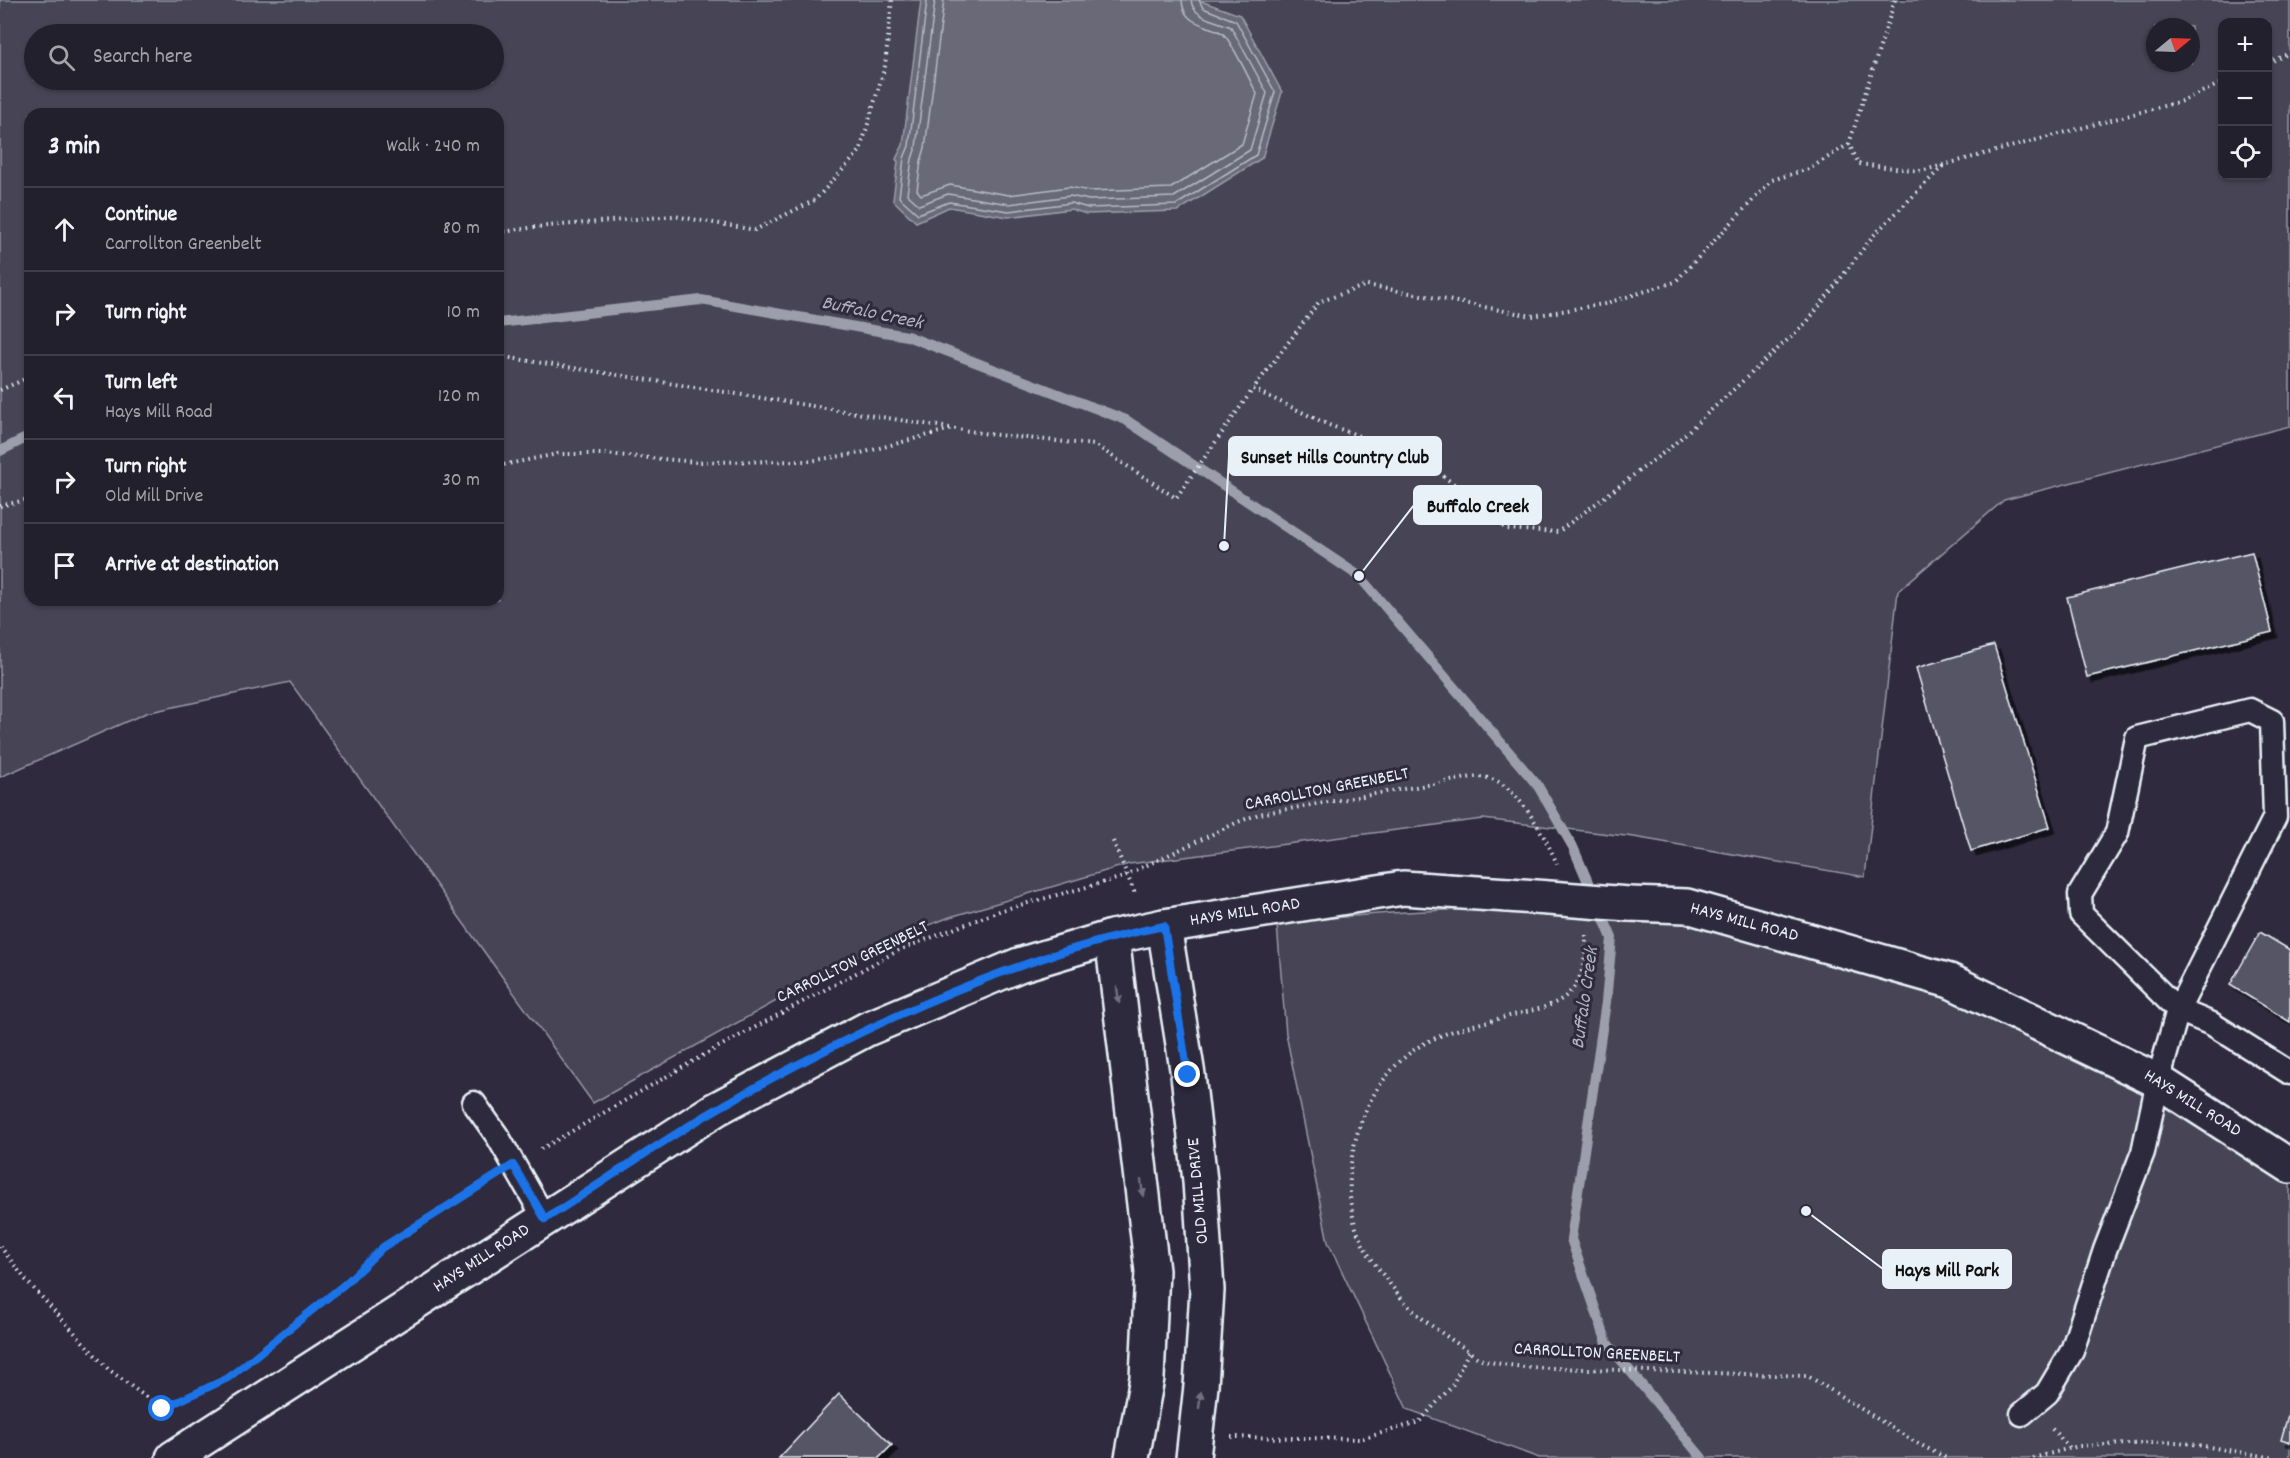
<!DOCTYPE html>
<html lang="en">
<head>
<meta charset="utf-8">
<style>
  :root { --surface:#23202e; --page:#2b2836; --text:#f1f3f6; --muted:#a3a3aa; --line:#403e4a }
  body { margin:0; font-family:Dekko,sans-serif; background:var(--page); color:var(--text) }
  .controls { position:absolute; right:18px; top:18px; display:grid; overflow:hidden; border-radius:12px; box-shadow:0 2px 4px #0004 }
  .controls button { width:54px; height:54px; display:grid; place-items:center; padding:0; border:0; border-bottom:2px solid var(--line); background:var(--surface); color:var(--text); font:30px sans-serif }
  .compass { position:absolute; left:2146px; top:18px; width:54px; height:54px; border-radius:50%; background:var(--surface); box-shadow:0 2px 4px #0004; rotate:71deg }
  .stop { position:absolute; width:18px; height:18px; margin:-14px; border:4px solid #1a73e8; border-radius:50%; background:#fff }
  .stop.end { background:#1a73e8; border-color:#fff; box-shadow:0 2px 6px #0008 }
  .list { margin:0; padding:0; list-style:none }
  h2 { display:flex; justify-content:space-between; align-items:center; height:78px; margin:0; padding:0 24px; font-size:26px }
  h2 small { font-size:20px; font-weight:400; color:var(--muted) }
  .list li { display:grid; grid-template-columns:39px 1fr auto; gap:18px; align-items:center; box-sizing:border-box; height:84px; padding:0 24px; border-top:2px solid var(--line) }
  .list b { display:block; font-size:22px; white-space:nowrap }
  .list p { margin:0; font-size:20px; white-space:nowrap; color:var(--muted) }
  .list em { font-size:20px; font-style:normal; color:var(--muted) }
  .icon { flex:none; width:33px; height:33px; fill:none; stroke:currentColor; stroke-width:2; stroke-linecap:round; stroke-linejoin:round }
  .map { position:relative; flex:none; width:2290px; height:1458px; overflow:hidden }
  .search { position:absolute; background:var(--surface); box-shadow:0 2px 4px #0004; left:24px; top:24px; width:480px; height:66px; display:flex; align-items:center; gap:15px; box-sizing:border-box; padding:0 21px; border-radius:33px; color:var(--muted); font-size:22px }
  .panel { position:absolute; background:var(--surface); box-shadow:0 2px 4px #0004; left:24px; top:108px; width:480px; height:498px; border-radius:18px }
  .map>svg:first-child { display:block }
  .green { fill:#464455; stroke:#979aa6; stroke-width:1.5; fill-rule:evenodd }
  .water { fill:#696978; stroke:#9c9fab; stroke-width:1.5 }
  .lines { fill:none; stroke-linecap:round; stroke-linejoin:round }
  .shore { stroke:#b5bbc5; stroke-width:1.5 }
  .stream { stroke:#9c9fab; stroke-width:10 }
  .building { fill:#575565; stroke:#e8f1f8; stroke-width:1.5; filter:url(#shadow) }
  .lane-casing { stroke:#e8f1f8; stroke-width:27 }
  .street-casing { stroke:#e8f1f8; stroke-width:38 }
  .secondary-casing { stroke:#e8f1f8; stroke-width:38 }
  .path { stroke:#e8f1f8; stroke-width:4; stroke-dasharray:1.5 4.5; stroke-linecap:butt }
  .lane { stroke:#2f2a3d; stroke-width:22 }
  .street { stroke:#2f2a3d; stroke-width:33 }
  .secondary { stroke:#2f2a3d; stroke-width:33 }
  .secondary-bridge-casing { stroke:#e8f1f8; stroke-width:38; stroke-linecap:butt }
  .secondary-bridge { stroke:#2f2a3d; stroke-width:33 }
  .oneway { fill:#70707e }
  .route { stroke:#1a73e8; stroke-width:8 }
  .labels { text-anchor:middle; dominant-baseline:central; stroke-width:6; stroke-linejoin:round; paint-order:stroke }
  .street-label { font-size:18px; fill:#e8f1f8; stroke:#2f2a3d }
  .water-label { font-size:20px; font-style:italic; fill:#afb4be; stroke:#2f2a3d }
  .leader { fill:none; stroke:#e8f1f8; stroke-width:2 }
  .callout-dot { fill:#e8f1f8; stroke:#2f2a3d; stroke-width:2 }
  .callout { fill:#e8f1f8; stroke:#e8f1f8; stroke-width:2 }
  .callout-label { font-size:20px; text-anchor:middle; font-weight:bold; fill:#111 }
</style>
</head>
<body>
<div class="map">
<svg width="2290" height="1458" viewBox="0 0 2290 1458">
  <defs>
    <filter id="shadow"><feDropShadow dx="5.5" dy="5.5" stdDeviation="0" flood-color="#0009"/></filter>
  </defs>
  <rect width="100%" height="100%" fill="#2f2a3d"/>
  <filter id="ink" filterUnits="userSpaceOnUse"><feTurbulence type="fractalNoise" baseFrequency=".0167" numOctaves="2"/><feDisplacementMap in="SourceGraphic" scale="12" xChannelSelector="R" yChannelSelector="G"/><feConvolveMatrix kernelMatrix="1 2 1 2 8 2 1 2 1" color-interpolation-filters="sRGB"/></filter>
  <g filter="url(#ink)">
    <!-- green -->
    <path class="green" d="M0 0H2290V426L2004 500 1898 591 1865 877 1634 837 1483 819 1129 864 950 917 875 946 593 1103 290 682 146 713 0 777ZM2222 22H2268V176H2222ZM2155 27H2191V63H2155ZM34 34H494V80H34ZM30 114H498V600H30Z
      M1498 908 1653 913 1934 985 2131 1079 2290 1180V1458H1539L1407 1409 1328 1242 1286 1034 1277 925C1351 914 1424 910 1498 908Z"/>
    <!-- water -->
    <path class="water" d="M921 0H1198L1240 15 1282 92 1262 158 1178 211 1086 214 1071 209 1008 217 949 207 916 222 893 200 898 162 896 159 903 145Z"/>
    <g class="lines">
      <!-- shore -->
      <path class="shore" d="M927 0 909 146 904 158 899 197 918 214 949 202 1009 211 1071 203 1088 208 1176 205 1256 155 1275 92 1236 21 1203 8 1199 0
        M935 0 916 147 912 159 907 194 919 205 948 194 1009 204 1070 196 1089 200 1174 197 1250 150 1267 93 1231 27C1217 20 1193 19 1191 0
        M944 0 925 148 921 161 917 190 921 195 950 185 1009 195 1069 187 1090 191 1171 188 1242 144 1257 94C1251 83 1230 37 1222 33 1205 23 1183 25 1182 0"/>
      <!-- stream -->
      <path class="stream" d="M498 323 701 300 907 336 1126 420 1359 576 1538 786 1573 847 1612 938 1606 1002 1571 1239 1607 1343 1702 1458
        M0 451 30 436"/>
    </g>
    <!-- building -->
    <path class="building" d="M2252 552 2272 632 2087 677 2067 597Z
      M1994 645 2050 827 1971 851 1916 668Z
      M2260 932 2290 950V1022L2230 985Z
      M839 1394 892 1445 879 1458H779Z
      M2290 1408V1443L2281 1440Z"/>
    <g class="lines">
      <defs>
        <path id="lane" d="M474 1103 498 1137 545 1219
          M2022 1414 2047 1393 2072 1351 2105 1250 2143 1152 2158 1081 2178 1010 2275 817 2272 721 2250 710 2137 738 2117 833 2080 894 2081 914 2178 1010 2212 1024 2290 1073"/>
        <path id="street" d="M1164 926 1188 1075 1200 1181 1207 1290 1201 1386 1193 1458
          M1112 937 1152 1271 1147 1378 1132 1458"/>
        <path id="secondary" d="M1629 904 1687 906 1950 981 2158 1081 2290 1166
          M173 1458 716 1109 867 1029 1019 965 1112 937 1164 926 1403 888 1508 895"/>
      </defs>
      <!-- lane casing -->
      <use href="#lane" class="lane-casing"/>
      <!-- street casing -->
      <use href="#street" class="street-casing"/>
      <!-- secondary casing -->
      <use href="#secondary" class="secondary-casing"/>
      <!-- path -->
      <path class="path" d="M1895 0 1849 144 1859 164 1921 171 2182 101 2222 83
        M2268 63 2290 53
        M1849 144 1809 169 1772 180 1675 282 1604 304 1532 316 1367 285 1319 302 1253 389 1329 425 1417 457 1465 492 1506 529 1558 532 1671 447 1807 322 1873 236 1944 165
        M498 233 535 227 674 216 755 230 815 200 860 151 885 66 892 0
        M498 356 988 434 1095 445 1176 498 1253 389
        M0 390 30 377
        M498 466 557 454H604L697 462 809 461 861 453 951 429
        M0 506 30 499
        M1113 841 1136 896
        M1586 935C1586 955 1584 979 1568 994 1554 1007 1531 1011 1513 1015 1484 1023 1454 1028 1427 1042 1365 1074 1336 1164 1356 1228 1364 1253 1382 1273 1397 1293 1415 1316 1440 1332 1464 1348 1470 1352 1477 1358 1483 1360 1496 1364 1511 1365 1524 1367L1808 1376 1915 1442 1946 1458
        M541 1149 711 1051 899 950 1002 910 1120 878 1238 822 1259 814 1473 777C1478 777 1486 777 1492 779 1518 787 1547 839 1557 864
        M0 1246 25 1279 108 1369 162 1409 225 1379
        M232 1375 346 1283 383 1247 488 1181
        M2052 1429 2070 1448
        M1231 1437 1361 1439 1419 1422 1452 1386 1469 1351
        M2033 1458 2079 1446 2179 1442 2275 1458"/>
      <!-- lane -->
      <use href="#lane" class="lane"/>
      <!-- street -->
      <use href="#street" class="street"/>
      <!-- secondary -->
      <use href="#secondary" class="secondary"/>
      <defs>
        <path id="secondary-bridge" d="M1508 895 1629 904"/>
      </defs>
      <!-- secondary-bridge casing -->
      <use href="#secondary-bridge" class="secondary-bridge-casing"/>
      <!-- secondary-bridge -->
      <use href="#secondary-bridge" class="secondary-bridge"/>
    </g>
    <!-- one-way arrows -->
    <defs><path id="oneway-solid" d="M-6-.8H1V-3.2L6.5 0L1 3.2V.8H-6Z" transform="scale(1.5)"/></defs>
    <g class="oneway">
      <use href="#oneway-solid" transform="translate(1118 995) rotate(83)"/>
      <use href="#oneway-solid" transform="translate(1142 1188) rotate(83)"/>
      <use href="#oneway-solid" transform="translate(1200 1400) rotate(-83)"/>
    </g>
  </g>
  <g class="lines" filter="url(#ink)">
    <!-- route -->
    <path class="route" d="M162 1409 228 1378 346 1283 383 1247 513 1165 545 1219C602 1183 658 1143 717 1109 854 1030 1008 957 1164 926L1188 1075"/>
  </g>
  <g class="labels">
    <!-- street labels -->
    <g class="street-label">
      <text transform="translate(1327 790) rotate(-11)">CARROLLTON GREENBELT</text>
      <text transform="translate(1245 913) rotate(-9)">HAYS MILL ROAD</text>
      <text transform="translate(1744 923) rotate(15)">HAYS MILL ROAD</text>
      <text transform="translate(853 963) rotate(-26)">CARROLLTON GREENBELT</text>
      <text transform="translate(2192 1104) rotate(32)">HAYS MILL ROAD</text>
      <text transform="translate(1199 1191) rotate(-95)">OLD MILL DRIVE</text>
      <text transform="translate(482 1259) rotate(-33)">HAYS MILL ROAD</text>
      <text transform="translate(1597 1354) rotate(3)">CARROLLTON GREENBELT</text>
    </g>
    <!-- water labels -->
    <g class="water-label">
      <text transform="translate(872 314) rotate(12)">Buffalo Creek</text>
      <text transform="translate(1586 998) rotate(-82)">Buffalo Creek</text>
    </g>
  </g>
  <!-- callouts -->
  <path class="leader" d="M1224 546L1229 456M1359 576L1414 505M1806 1211L1883 1269"/>
  <g class="callout-dot">
    <circle cx="1224" cy="546" r="6"/>
    <circle cx="1359" cy="576" r="6"/>
    <circle cx="1806" cy="1211" r="6"/>
  </g>
  <g class="callout">
    <rect x="1229" y="437" width="212" height="38" rx="6"/>
    <rect x="1414" y="486" width="127" height="38" rx="6"/>
    <rect x="1883" y="1250" width="128" height="38" rx="6"/>
  </g>
  <g class="callout-label">
    <text x="1335" y="463">Sunset Hills Country Club</text>
    <text x="1478" y="512">Buffalo Creek</text>
    <text x="1947" y="1276">Hays Mill Park</text>
  </g>
</svg>
<div class="controls">
<button>+</button>
<button>−</button>
<button><svg class="icon" aria-label="locate" viewBox="0 0 24 24"><circle cx="12" cy="12" r="6"/><path d="M12 2v4M12 18v4M2 12h4M18 12h4"/></svg></button>
</div>
<svg class="compass" viewBox="-18 -18 36 36"><path d="M0-13l5 13h-10z" fill="#e53935"/><path d="M0 13l5-13h-10z" fill="#a3a3aa"/></svg>
<div class="stop" style="left:162px;top:1409px"></div>
<div class="stop end" style="left:1188px;top:1075px"></div>
<div class="search"><svg class="icon" aria-label="search" viewBox="0 0 24 24"><circle cx="10" cy="10" r="6"/><path d="M15 15l6 6"/></svg>Search here</div>
<section class="panel">
<h2>3 min<small>Walk · 240 m</small></h2>
<ul class="list">
<li><svg class="icon" aria-label="ahead" viewBox="0 0 24 24"><path d="M12 20V5M6 11l6-6 6 6"/></svg><div><b>Continue</b><p>Carrollton Greenbelt</p></div><em>80 m</em></li>
<li><svg class="icon" aria-label="right" viewBox="0 0 24 24"><path d="M7 20v-9h11M14 6l5 5-5 5"/></svg><div><b>Turn right</b></div><em>10 m</em></li>
<li><svg class="icon" aria-label="left" viewBox="0 0 24 24"><path d="M17 20v-9H6M10 6l-5 5 5 5"/></svg><div><b>Turn left</b><p>Hays Mill Road</p></div><em>120 m</em></li>
<li><svg class="icon" aria-label="right" viewBox="0 0 24 24"><path d="M7 20v-9h11M14 6l5 5-5 5"/></svg><div><b>Turn right</b><p>Old Mill Drive</p></div><em>30 m</em></li>
<li><svg class="icon" aria-label="arrive" viewBox="0 0 24 24"><path d="M6 21V4h12l-3 4 3 4H6"/></svg><div><b>Arrive at destination</b></div></li>
</ul>
</section>
</div>
</body>
</html>
